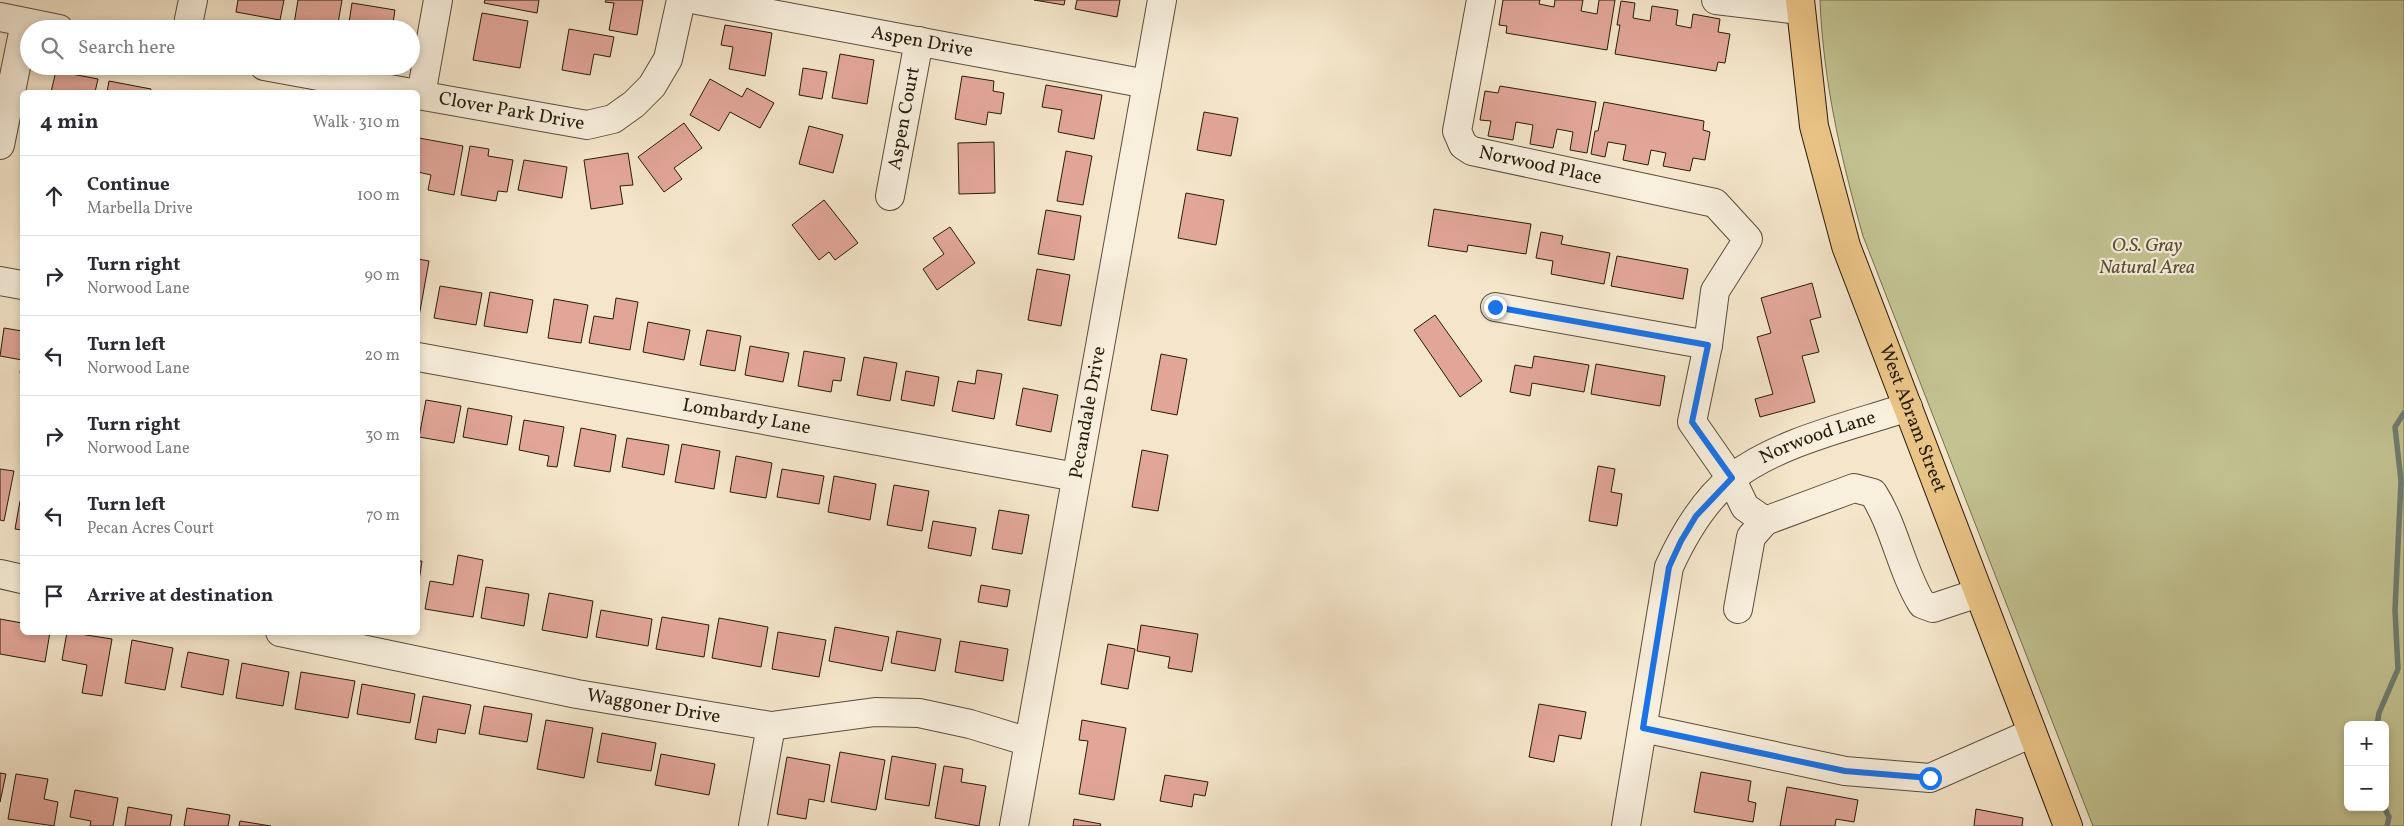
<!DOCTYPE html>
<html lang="en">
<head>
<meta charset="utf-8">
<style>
  :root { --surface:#fff; --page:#f7f7f7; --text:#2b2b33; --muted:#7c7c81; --line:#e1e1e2 }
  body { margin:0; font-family:Vollkorn,serif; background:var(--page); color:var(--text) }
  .controls { position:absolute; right:15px; bottom:15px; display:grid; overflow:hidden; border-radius:8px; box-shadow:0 2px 8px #0003 }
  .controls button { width:45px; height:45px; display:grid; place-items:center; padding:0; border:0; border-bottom:1px solid var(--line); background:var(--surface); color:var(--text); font:25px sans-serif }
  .stop { position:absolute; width:15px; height:15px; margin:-11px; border:4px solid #1a73e8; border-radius:50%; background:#fff }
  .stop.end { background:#1a73e8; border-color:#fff; box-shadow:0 1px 5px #0008 }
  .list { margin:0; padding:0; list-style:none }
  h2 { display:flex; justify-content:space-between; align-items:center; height:65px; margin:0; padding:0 20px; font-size:21px }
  h2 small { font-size:16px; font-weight:400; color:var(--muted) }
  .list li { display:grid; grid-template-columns:32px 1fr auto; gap:15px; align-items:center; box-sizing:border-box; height:80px; padding:0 20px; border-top:1px solid var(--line) }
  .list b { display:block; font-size:19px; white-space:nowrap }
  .list p { margin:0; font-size:16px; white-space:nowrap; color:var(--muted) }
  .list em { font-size:16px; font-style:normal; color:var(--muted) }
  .icon { flex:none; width:28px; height:28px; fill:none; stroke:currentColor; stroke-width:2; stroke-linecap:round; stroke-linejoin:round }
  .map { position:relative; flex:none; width:2404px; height:826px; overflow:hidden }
  .search { position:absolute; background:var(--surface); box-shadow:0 2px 8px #0003; left:20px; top:20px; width:400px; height:55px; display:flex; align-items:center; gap:12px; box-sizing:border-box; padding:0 18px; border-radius:28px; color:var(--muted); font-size:19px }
  .panel { position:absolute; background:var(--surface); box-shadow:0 2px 8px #0003; left:20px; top:90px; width:400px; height:545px; border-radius:8px }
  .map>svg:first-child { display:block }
  .green { fill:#c3c392; stroke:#75704f; fill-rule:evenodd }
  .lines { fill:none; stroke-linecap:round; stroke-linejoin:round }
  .stream { stroke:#6e7e6f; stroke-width:5.5 }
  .building { fill:#e2a699; stroke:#271c0c }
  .minor-casing { stroke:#5a4e3c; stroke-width:30 }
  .major-casing { stroke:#271c0c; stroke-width:30 }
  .minor { stroke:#f8efdd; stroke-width:28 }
  .major { stroke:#eac386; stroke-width:28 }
  .route { stroke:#1a73e8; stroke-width:6 }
  .labels { text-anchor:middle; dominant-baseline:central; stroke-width:4.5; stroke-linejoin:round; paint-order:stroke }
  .street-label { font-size:19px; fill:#271c0c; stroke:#f8efdd }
  .park-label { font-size:19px; font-style:italic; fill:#564e34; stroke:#f8efdd }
</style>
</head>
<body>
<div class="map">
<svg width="2404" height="826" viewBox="0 0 2404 826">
  <rect width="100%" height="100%" fill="#f5e6cb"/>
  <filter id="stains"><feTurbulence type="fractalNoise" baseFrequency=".004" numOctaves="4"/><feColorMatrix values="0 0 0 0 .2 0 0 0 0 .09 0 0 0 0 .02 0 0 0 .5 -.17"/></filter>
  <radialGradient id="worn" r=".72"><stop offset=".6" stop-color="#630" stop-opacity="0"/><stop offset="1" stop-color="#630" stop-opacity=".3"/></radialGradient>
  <!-- green -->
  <path class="green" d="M1820 0H2404V826H2093L1863 236C1841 159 1823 80 1820 0ZM2348 725H2385V807H2348Z"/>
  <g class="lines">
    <!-- stream -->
    <path class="stream" d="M2377 725 2379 713 2398 669 2395 610 2401 481 2395 427 2404 413
      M2384 807 2389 817 2387 826"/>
  </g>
  <!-- building -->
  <path class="building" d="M238 0H284L280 20 236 12Z
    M298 0H342L337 29H320L294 24Z
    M485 0H539L537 13 484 3Z
    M606 0H643L637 35 609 30 614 3 605 2Z
    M1034 0H1065L1064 5Z
    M1077 0H1120L1117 17 1075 9Z
    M1503 0H1540L1539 4 1554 7 1555 0H1583L1581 11 1597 14 1599 0H1615L1607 50 1506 33 1507 26 1499 25Z
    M1621 1 1635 3 1633 18 1650 21 1652 6 1678 10 1676 25 1691 28 1693 14 1720 19 1718 32 1730 34 1725 63 1718 62 1716 71 1615 54 1620 25H1617Z
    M352 3 395 10 392 29H348Z
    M482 13 528 21 520 68 473 60Z
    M725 25 772 33 765 76 729 69 733 47 721 45Z
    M569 29 614 37 610 57 594 54 590 75 562 70Z
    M840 54 874 60 867 104 832 98Z
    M803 68 827 72 822 99 799 95Z
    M56 71 98 79 95 92H51Z
    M962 76 994 81 993 91 1004 93 1001 114 988 112 986 125 955 119Z
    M710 79 742 97 747 88 774 103 760 128 730 112 719 131 690 115Z
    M109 81 151 89 150 92H107Z
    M1046 85 1102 95 1094 139 1058 132 1062 110 1042 107Z
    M1500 86 1596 102 1587 153 1570 150 1573 132 1557 129 1553 148 1530 144 1533 125 1516 122 1513 140 1488 136 1491 121 1480 120 1485 91 1498 93Z
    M1604 102 1704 121 1703 130 1710 132 1705 160 1693 158 1690 171 1663 166 1666 153 1651 150 1648 165 1623 160 1626 145 1608 142 1605 157 1591 154 1595 131H1598Z
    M1204 112 1238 118 1231 156 1197 150Z
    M684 123 702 148 674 168 682 179 664 192 638 157Z
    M809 126 843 135 833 173 799 164Z
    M419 138 463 146 454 195 428 190 431 175 418 172Z
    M994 142 995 193 959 194 958 143Z
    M470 146 489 149 488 156 513 160 507 192 498 191 496 201 461 195Z
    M1066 151 1092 156 1083 205 1057 201Z
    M628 153 633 185 620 186 623 204 591 209 584 160Z
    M524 160 567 167 562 198 518 190Z
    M1186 193 1224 200 1216 245 1178 238Z
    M824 200 858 243 835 260 829 252 819 260 792 225Z
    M1434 209 1531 224 1526 254 1468 245 1467 252 1428 246Z
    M1046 210 1081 216 1074 260 1038 254Z
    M950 227 975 263 937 290 923 269 944 254 933 238Z
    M1541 232 1563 236 1561 244 1610 253 1604 284 1551 274 1553 261 1536 258Z
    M1617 256 1688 269 1683 299 1611 286Z
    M418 259 429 261 418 322Z
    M1037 269 1070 275 1061 326 1028 320Z
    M1812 283 1821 317 1810 320 1819 352 1802 356 1815 402 1760 417 1755 399 1773 394 1757 337 1771 333 1761 298Z
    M440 286 482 293 476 325 434 318Z
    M490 292 533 300 527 333 484 326Z
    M616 298 638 302 630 350 589 343 594 316 613 319Z
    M554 299 588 305 581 343 548 338Z
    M1435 315 1482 381 1460 397 1414 330Z
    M648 322 690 330 684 360 643 352Z
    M4 328 22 331V373H20L22 360 0 356Z
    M707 330 741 336 735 371 700 365Z
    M750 346 789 353 783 382 745 375Z
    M804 351 845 358 841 381 833 380 831 392 798 386Z
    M1161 354 1187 359 1177 415 1151 410Z
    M1534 356 1589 365 1584 392 1532 383 1530 396 1510 392 1515 365 1532 368Z
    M864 357 897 363 890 401 857 395Z
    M1596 364 1665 376 1660 406 1591 394Z
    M977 370 1002 374 994 419 952 411 958 381 975 384Z
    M906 371 939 377 934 406 901 400Z
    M1023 388 1058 395 1051 432 1016 425Z
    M426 400 461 406 454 443 419 437Z
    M468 408 512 416 507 445 463 437Z
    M524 420 564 427 557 467 547 466 549 456 519 450Z
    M581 428 616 435 610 472 574 466Z
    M627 438 669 445 664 475 622 467Z
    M682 444 720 451 714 489 675 482Z
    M1142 450 1168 455 1158 511 1132 507Z
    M736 456 772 463 766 498 730 492Z
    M1598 466 1615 469 1611 492 1622 494 1617 526 1589 521Z
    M0 469 14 471 4 521 0 520Z
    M782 469 824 476 819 504 777 497Z
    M834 476 876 484 870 520 828 512Z
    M894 485 929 491 922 531 887 525Z
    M20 501H22V530L15 529Z
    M999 510 1029 515 1022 554 992 549Z
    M933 521 976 528 971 556 928 548Z
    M458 555 483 560 473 617 425 609 430 581 453 585Z
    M418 561H422L418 588Z
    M981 585 1010 590 1007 607 978 602Z
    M486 587 529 594 524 626 481 618Z
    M549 593 593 601 587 638 542 630Z
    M601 610 652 619 648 646 596 637Z
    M662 617 709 625 704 657 656 649Z
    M719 618 768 627 761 667 712 658Z
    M0 619 22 623V632H50L45 662 0 654Z
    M1141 625 1198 634 1192 672 1168 668 1170 657 1137 651Z
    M835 627 889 637 882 671 829 661Z
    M897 631 941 639 935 671 891 663Z
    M67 632 112 639 102 696 82 693 87 665 62 660Z
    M778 632 826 640 819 677 772 669Z
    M132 640 173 648 165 690 125 683Z
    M960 641 1008 649 1003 681 955 672Z
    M1108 644 1135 649 1128 689 1101 684Z
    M188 652 229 660 223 695 181 687Z
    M242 663 289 672 283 706 236 698Z
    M301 672 355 681 348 718 295 709Z
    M362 684 415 694 410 723 357 714Z
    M423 696 471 705 465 734 438 729 436 743 415 739Z
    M1539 704 1586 712 1581 739 1559 735 1554 762 1529 757Z
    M484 706 532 714 527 742 479 734Z
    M546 720 593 728 584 778 537 769Z
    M1082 720 1126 728 1114 800 1079 794 1088 741 1079 740Z
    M602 733 656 743 651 771 597 762Z
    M840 752 885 760 876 810 831 802Z
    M661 754 715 764 709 795 655 785Z
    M892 756 936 764 929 806 885 799Z
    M787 757 830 765 824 802 809 799 806 819 777 814Z
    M944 766 963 769 961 782 986 786 979 826 935 818Z
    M1701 772 1751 781 1748 801 1756 803 1753 822 1694 812Z
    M0 773 6 774 0 802Z
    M16 774 48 779 44 799 58 802 54 826 8 819Z
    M1165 775 1208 782 1205 796 1194 794 1192 807 1160 801Z
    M1787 787 1858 800 1854 822 1836 819 1835 826H1780Z
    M75 790 118 798 113 826H90L91 821 70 817Z
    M128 807 172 815 170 826H125Z
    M187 808 230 815 228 826H184Z
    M1976 809 2023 818 2022 826H1974Z
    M1074 819 1101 824 1100 826H1073Z
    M240 821 271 826H239Z"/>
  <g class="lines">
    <defs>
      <g id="minor">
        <path id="s1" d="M697 0 1147 84"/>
        <path id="s2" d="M1481 0 1457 131 1463 145 1472 151 1715 203 1748 239 1715 291 1708 345 1692 422 1731 478 1745 507 1765 521 1854 488 1873 493C1895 527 1901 570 1922 604L1933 608 1978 593"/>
        <path d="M1716 0 1799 10"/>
        <path d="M0 17 59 29"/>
        <path d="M187 29 193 0"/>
        <path d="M264 66 406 92"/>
        <path id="s3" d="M418 95 587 125 613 119 634 104 652 86 668 59 681 0"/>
        <path d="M421 95 438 0"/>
        <path d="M0 145 25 23"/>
        <path id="s4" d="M890 196 919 41"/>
        <path d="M0 281 22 285"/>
        <path d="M1495 307 1708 345"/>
        <path id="s5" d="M418 357 1076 477"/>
        <path d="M0 574 22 579"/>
        <path d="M1738 609 1751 537 1765 521"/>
        <path id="s6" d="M280 632 577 694 771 726 875 712 919 713 970 724 1029 742"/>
        <path d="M1643 728 1845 771 1930 778 2032 733"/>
        <path d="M753 826 771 726"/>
        <path id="s7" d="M1014 826 1162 0"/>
        <path id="s8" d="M1626 826 1669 567C1684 534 1703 501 1732 478 1777 442 1854 425 1908 407"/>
      </g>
      <g id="major">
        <path id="s9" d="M1800 0 1814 126 1846 246 2068 826"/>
      </g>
    </defs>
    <!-- minor casing -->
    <use href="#minor" class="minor-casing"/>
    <!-- major casing -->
    <use href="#major" class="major-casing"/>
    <!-- minor -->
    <use href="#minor" class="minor"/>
    <!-- major -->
    <use href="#major" class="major"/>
  </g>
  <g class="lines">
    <!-- route -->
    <path class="route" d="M1495 307 1708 345 1692 422 1732 478 1696 516 1681 541 1669 567 1643 728 1845 771 1930 778"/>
  </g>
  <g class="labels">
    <!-- street labels -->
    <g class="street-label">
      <text stroke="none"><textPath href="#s1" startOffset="229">Aspen Drive</textPath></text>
      <text stroke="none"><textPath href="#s3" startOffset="95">Clover Park Drive</textPath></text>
      <text stroke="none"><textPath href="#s4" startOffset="79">Aspen Court</textPath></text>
      <text stroke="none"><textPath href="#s2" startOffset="229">Norwood Place</textPath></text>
      <text stroke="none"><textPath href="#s7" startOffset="420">Pecandale Drive</textPath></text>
      <text stroke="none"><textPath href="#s5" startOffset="334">Lombardy Lane</textPath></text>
      <text stroke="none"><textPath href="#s9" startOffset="436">West Abram Street</textPath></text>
      <text stroke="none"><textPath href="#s8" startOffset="468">Norwood Lane</textPath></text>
      <text stroke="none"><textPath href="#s6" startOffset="381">Waggoner Drive</textPath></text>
    </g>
    <!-- park labels -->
    <g class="park-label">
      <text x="2147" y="246">O.S. Gray<tspan x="2147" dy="22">Natural Area</tspan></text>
    </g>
  </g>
  <rect width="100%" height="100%" filter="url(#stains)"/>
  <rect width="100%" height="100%" fill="url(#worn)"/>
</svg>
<div class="controls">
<button>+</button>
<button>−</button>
</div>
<div class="stop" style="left:1930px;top:778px"></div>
<div class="stop end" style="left:1495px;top:307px"></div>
<div class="search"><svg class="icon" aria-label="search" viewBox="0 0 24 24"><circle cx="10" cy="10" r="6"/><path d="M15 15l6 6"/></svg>Search here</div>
<section class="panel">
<h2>4 min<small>Walk · 310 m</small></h2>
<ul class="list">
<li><svg class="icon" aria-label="ahead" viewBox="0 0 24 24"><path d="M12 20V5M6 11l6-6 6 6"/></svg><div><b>Continue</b><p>Marbella Drive</p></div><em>100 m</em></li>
<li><svg class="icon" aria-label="right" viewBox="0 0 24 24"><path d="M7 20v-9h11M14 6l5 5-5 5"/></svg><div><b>Turn right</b><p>Norwood Lane</p></div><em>90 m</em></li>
<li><svg class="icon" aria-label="left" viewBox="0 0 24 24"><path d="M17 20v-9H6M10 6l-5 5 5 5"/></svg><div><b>Turn left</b><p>Norwood Lane</p></div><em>20 m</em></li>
<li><svg class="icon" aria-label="right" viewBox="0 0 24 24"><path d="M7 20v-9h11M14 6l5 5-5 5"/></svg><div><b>Turn right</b><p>Norwood Lane</p></div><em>30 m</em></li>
<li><svg class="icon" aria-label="left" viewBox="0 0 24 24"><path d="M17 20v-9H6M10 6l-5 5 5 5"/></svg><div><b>Turn left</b><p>Pecan Acres Court</p></div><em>70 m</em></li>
<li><svg class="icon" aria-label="arrive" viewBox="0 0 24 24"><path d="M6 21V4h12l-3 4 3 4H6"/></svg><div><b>Arrive at destination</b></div></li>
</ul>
</section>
</div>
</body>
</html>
